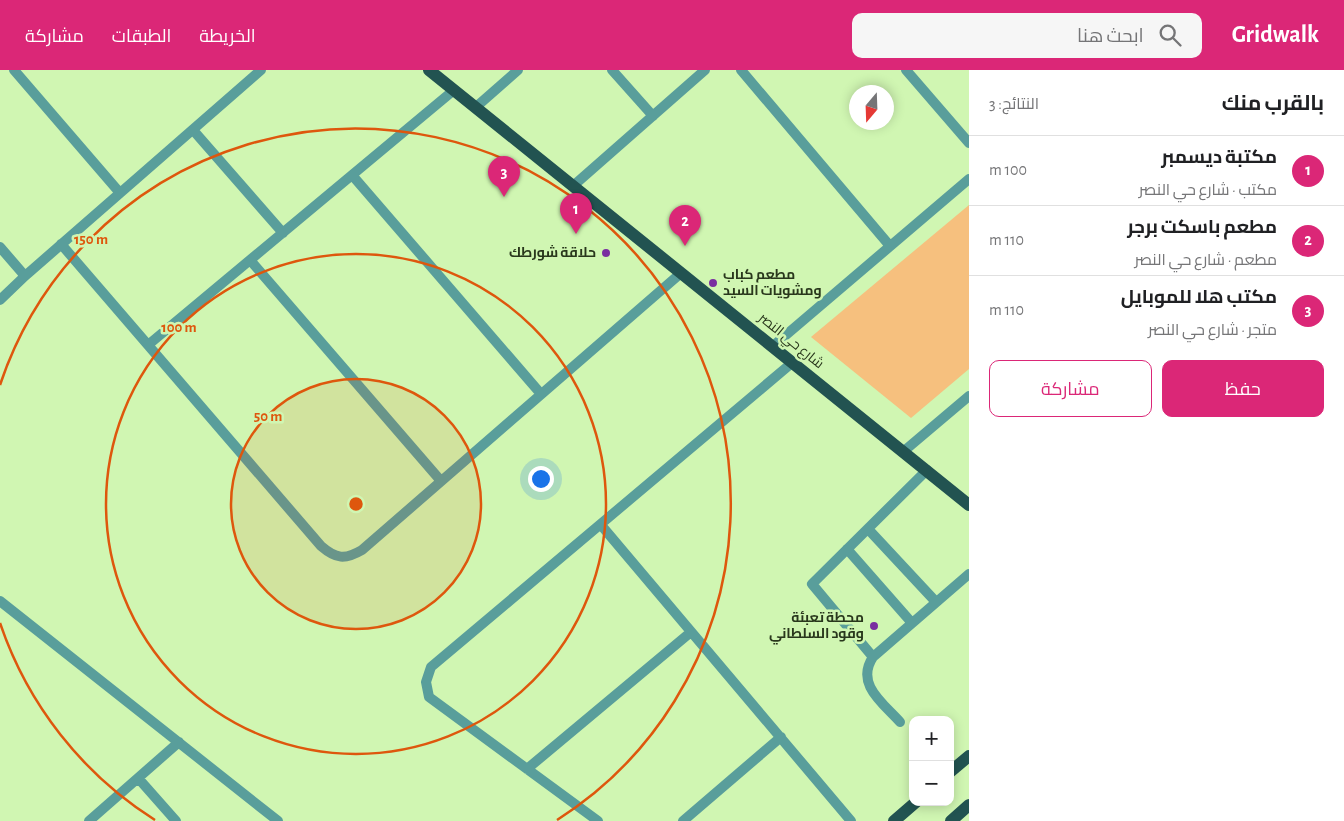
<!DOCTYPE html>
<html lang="ar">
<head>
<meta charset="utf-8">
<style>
  :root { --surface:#fff; --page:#f6f6f6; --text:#202124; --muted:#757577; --line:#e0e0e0; --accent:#db2777 }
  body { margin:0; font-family:"Alegreya Sans",Cairo,sans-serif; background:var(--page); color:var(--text); direction:rtl }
  .controls { position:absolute; right:15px; bottom:15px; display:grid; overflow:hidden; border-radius:10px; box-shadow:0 2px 12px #0003 }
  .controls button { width:45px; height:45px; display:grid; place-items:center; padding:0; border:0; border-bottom:1px solid var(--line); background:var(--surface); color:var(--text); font:25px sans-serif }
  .compass { position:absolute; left:849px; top:15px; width:45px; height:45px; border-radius:50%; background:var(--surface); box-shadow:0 2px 12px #0003; rotate:199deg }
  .you { position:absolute; left:540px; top:408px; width:18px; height:18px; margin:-12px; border:4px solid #fff; border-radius:50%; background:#1a73e8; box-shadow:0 0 0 8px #1a73e833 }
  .badge { display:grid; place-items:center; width:32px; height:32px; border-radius:50%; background:var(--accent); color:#fff; font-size:16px; font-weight:700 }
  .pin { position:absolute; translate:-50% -41px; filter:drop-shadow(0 1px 2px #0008) }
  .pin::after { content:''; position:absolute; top:26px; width:18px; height:15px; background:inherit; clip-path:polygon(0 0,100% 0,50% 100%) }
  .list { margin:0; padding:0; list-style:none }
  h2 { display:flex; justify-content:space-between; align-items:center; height:65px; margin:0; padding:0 20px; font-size:21px }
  h2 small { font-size:16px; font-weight:400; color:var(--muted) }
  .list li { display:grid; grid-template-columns:32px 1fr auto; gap:15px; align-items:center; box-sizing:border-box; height:70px; padding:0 20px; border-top:1px solid var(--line) }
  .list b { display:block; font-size:19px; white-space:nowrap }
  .list p { margin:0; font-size:16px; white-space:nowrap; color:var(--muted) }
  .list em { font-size:16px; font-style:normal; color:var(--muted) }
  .actions { display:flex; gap:10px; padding:15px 20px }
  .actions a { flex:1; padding:11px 0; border:1px solid var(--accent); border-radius:10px; text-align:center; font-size:18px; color:var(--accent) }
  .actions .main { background:var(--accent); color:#fff }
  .icon { flex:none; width:28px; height:28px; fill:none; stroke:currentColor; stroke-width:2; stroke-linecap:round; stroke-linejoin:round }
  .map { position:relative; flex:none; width:969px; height:751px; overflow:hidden; direction:ltr }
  header { display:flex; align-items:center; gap:30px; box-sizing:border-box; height:70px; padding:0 25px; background:var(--accent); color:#fff }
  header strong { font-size:24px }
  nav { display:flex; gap:28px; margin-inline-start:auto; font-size:18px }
  .search { width:350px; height:45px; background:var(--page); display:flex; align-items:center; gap:12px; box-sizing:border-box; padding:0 18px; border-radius:10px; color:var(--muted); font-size:19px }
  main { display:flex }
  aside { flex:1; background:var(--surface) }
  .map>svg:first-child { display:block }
  .green { fill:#f6c07e }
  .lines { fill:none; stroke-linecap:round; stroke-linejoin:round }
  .lane { stroke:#599e9b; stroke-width:10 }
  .street { stroke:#599e9b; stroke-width:10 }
  .primary { stroke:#225351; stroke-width:12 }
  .ring { fill:none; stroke:#de570d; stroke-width:2.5 }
  .poi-dot { fill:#792ea0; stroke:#d0f6b2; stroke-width:2 }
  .labels { text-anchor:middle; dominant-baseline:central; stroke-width:5; stroke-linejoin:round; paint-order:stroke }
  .poi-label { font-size:14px; font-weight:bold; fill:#29371c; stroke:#d0f6b2; text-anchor:end }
  .street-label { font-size:14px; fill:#29371c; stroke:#d0f6b2 }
  .centre { fill:#de570d; stroke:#d0f6b2; stroke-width:2.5 }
  .ring-label { font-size:15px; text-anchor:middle; font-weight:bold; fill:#de570d; stroke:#d0f6b2; stroke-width:5; stroke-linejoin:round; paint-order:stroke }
</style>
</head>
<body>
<header>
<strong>Gridwalk</strong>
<div class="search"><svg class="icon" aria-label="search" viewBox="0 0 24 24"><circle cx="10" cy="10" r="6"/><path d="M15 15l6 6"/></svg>ابحث هنا</div>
<nav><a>الخريطة</a><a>الطبقات</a><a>مشاركة</a></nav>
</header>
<main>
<aside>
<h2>بالقرب منك<small>النتائج: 3</small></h2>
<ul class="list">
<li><span class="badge">1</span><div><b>مكتبة ديسمبر</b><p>مكتب · شارع حي النصر</p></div><em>100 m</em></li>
<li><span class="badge">2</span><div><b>مطعم باسكت برجر</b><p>مطعم · شارع حي النصر</p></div><em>110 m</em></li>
<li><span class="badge">3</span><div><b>مكتب هلا للموبايل</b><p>متجر · شارع حي النصر</p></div><em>110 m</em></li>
</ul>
<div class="actions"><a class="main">حفظ</a><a>مشاركة</a></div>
</aside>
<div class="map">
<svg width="969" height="751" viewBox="0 0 969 751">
  <rect width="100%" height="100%" fill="#d0f6b2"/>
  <!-- green -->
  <path class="green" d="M969 135V299L911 348 811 267Z"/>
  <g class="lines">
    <!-- lane -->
    <path class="lane" d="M868 459 936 532
      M847 479 912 553
      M873 587 812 514 927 400
      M900 652C883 633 855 614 873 587L969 504"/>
    <!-- street -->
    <path class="street" d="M14 0 120 123
      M612 0 653 46
      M741 0 890 176
      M906 0 969 73
      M476 37 518 0
      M193 60 283 163
      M352 105 541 324
      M573 116 705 0
      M61 174 321 476C336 489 345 490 362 480L681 203
      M0 177 25 206
      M250 190 441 411
      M0 230 25 206 261 0
      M148 275 454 20
      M773 276 969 109
      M904 381 969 326
      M601 455 851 751
      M0 531 278 751
      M527 699 691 562
      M138 708 176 751
      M89 751 179 672
      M598 751 429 627 426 612 431 597 793 292
      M683 751 781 667"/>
    <!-- primary -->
    <path class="primary" d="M429 0 969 435
      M950 702 969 686
      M894 751 916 732
      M951 751 969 735"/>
  </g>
  <!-- distance rings -->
  <circle cx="356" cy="434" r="125" fill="#de570d" fill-opacity=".12"/>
  <g class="ring">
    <circle cx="356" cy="434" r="125"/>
    <circle cx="356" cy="434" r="250"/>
    <path d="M155 750A375 375 0 0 1 0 553M0 315A375 375 0 1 1 557 750"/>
  </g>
  <!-- markers -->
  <g class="poi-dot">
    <circle cx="606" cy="183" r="5"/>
    <circle cx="713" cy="213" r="5"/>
    <circle cx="874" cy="556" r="5"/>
  </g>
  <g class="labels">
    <!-- poi labels -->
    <g class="poi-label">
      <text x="596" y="183">حلاقة شورطك</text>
      <text x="723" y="205" text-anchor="start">مطعم كباب<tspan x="723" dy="16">ومشويات السيد</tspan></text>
      <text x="864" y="548">محطة تعبئة<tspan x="864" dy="16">وقود السلطاني</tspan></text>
    </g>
    <!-- street labels -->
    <g class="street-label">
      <text transform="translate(791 271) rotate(39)">شارع حي النصر</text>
    </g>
  </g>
  <circle cx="356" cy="434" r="8" class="centre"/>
  <g class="ring-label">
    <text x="91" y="174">150 m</text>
    <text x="179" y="262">100 m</text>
    <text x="268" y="351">50 m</text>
  </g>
</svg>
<div class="controls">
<button>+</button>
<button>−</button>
</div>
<svg class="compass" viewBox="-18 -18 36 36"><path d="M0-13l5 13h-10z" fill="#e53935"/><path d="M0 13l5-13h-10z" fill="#757577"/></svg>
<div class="you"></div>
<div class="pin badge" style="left:576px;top:164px">1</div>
<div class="pin badge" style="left:685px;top:176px">2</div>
<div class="pin badge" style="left:504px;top:127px">3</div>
</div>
</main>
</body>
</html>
